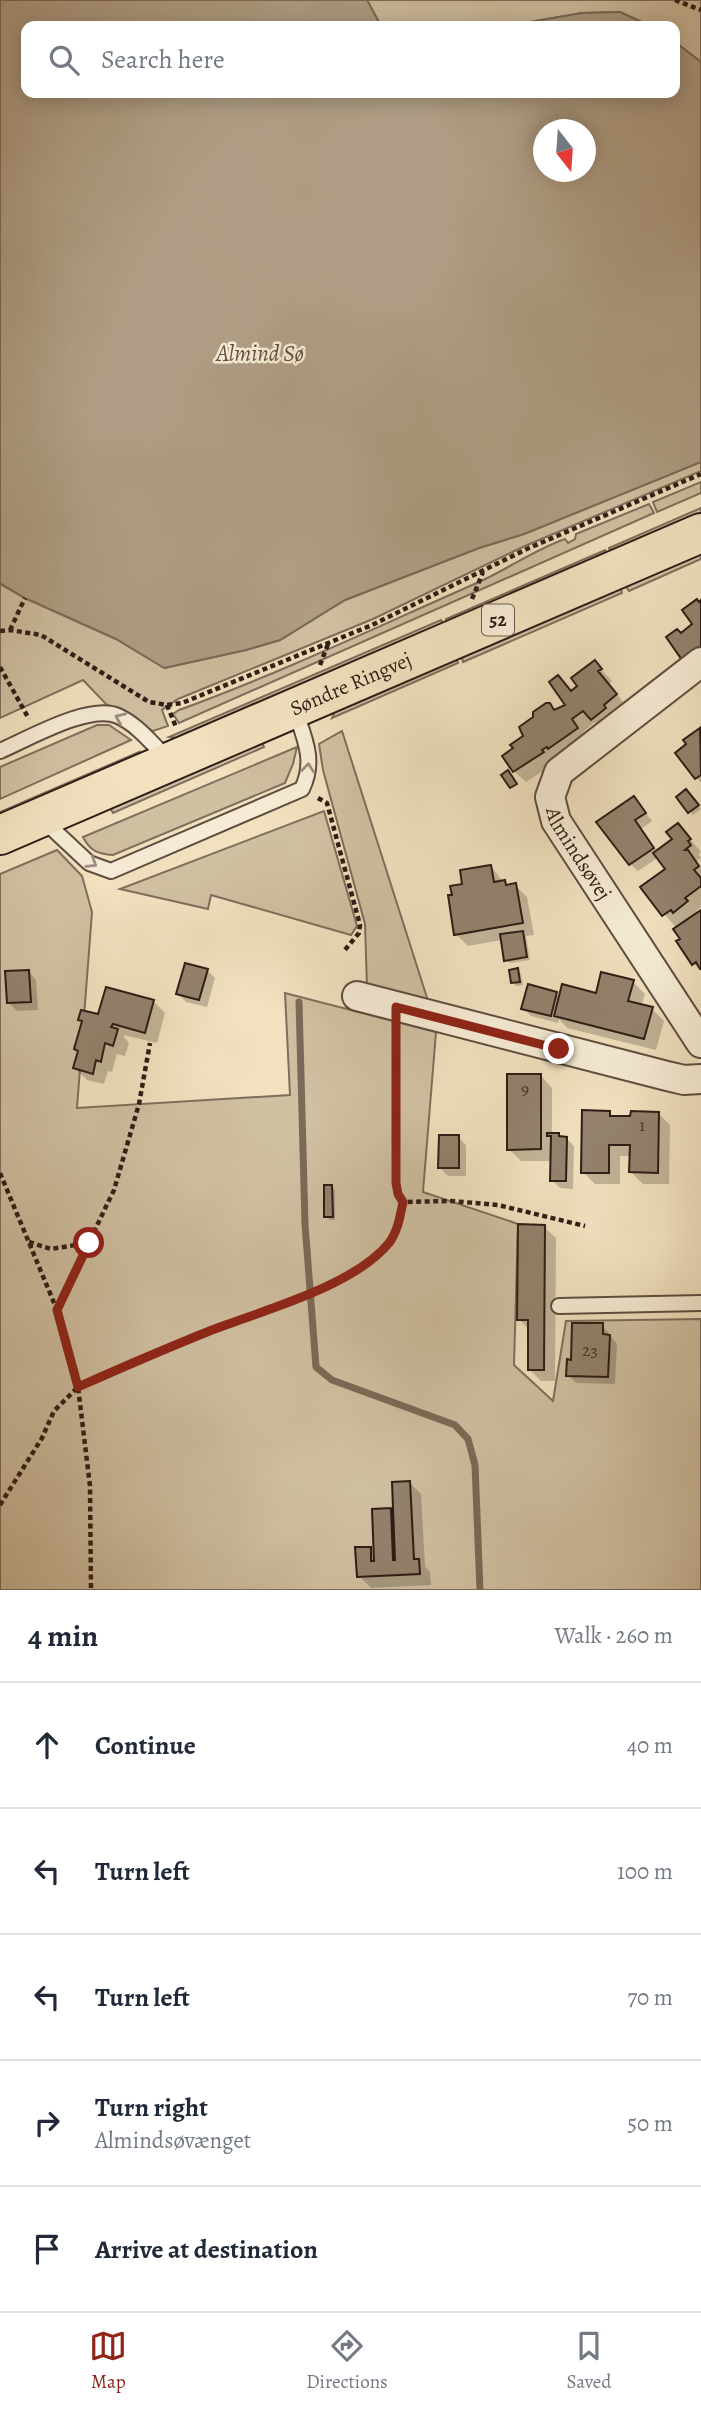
<!DOCTYPE html>
<html lang="en">
<head>
<meta charset="utf-8">
<style>
  :root { --surface:#fff; --page:#f6f6f7; --text:#1f2937; --muted:#747a83; --line:#e0e1e3; --accent:#8f2418 }
  body { margin:0; font-family:Alegreya,serif; background:var(--page); color:var(--text) }
  .compass { position:absolute; left:533px; top:119px; width:63px; height:63px; border-radius:50%; background:var(--surface); box-shadow:0 4px 18px #0003; rotate:163deg }
  .stop { position:absolute; width:21px; height:21px; margin:-16px; border:5px solid #8f2418; border-radius:50%; background:#fff }
  .stop.end { background:#8f2418; border-color:#fff; box-shadow:0 2px 7px #0008 }
  .list { margin:0; padding:0; list-style:none }
  h2 { display:flex; justify-content:space-between; align-items:center; height:91px; margin:0; padding:0 28px; font-size:30px }
  h2 small { font-size:23px; font-weight:400; color:var(--muted) }
  .list li { display:grid; grid-template-columns:46px 1fr auto; gap:21px; align-items:center; box-sizing:border-box; height:126px; padding:0 28px; border-top:2px solid var(--line) }
  .list b { display:block; font-size:26px; white-space:nowrap }
  .list p { margin:0; font-size:23px; white-space:nowrap; color:var(--muted) }
  .list em { font-size:23px; font-style:normal; color:var(--muted) }
  .icon { flex:none; width:38px; height:38px; fill:none; stroke:currentColor; stroke-width:2; stroke-linecap:round; stroke-linejoin:round }
  .map { position:relative; flex:none; width:701px; height:1590px; overflow:hidden }
  .search { position:absolute; background:var(--surface); box-shadow:0 4px 18px #0003; left:21px; right:21px; top:21px; height:77px; display:flex; align-items:center; gap:18px; box-sizing:border-box; padding:0 24px; border-radius:14px; color:var(--muted); font-size:26px }
  .sheet { height:721px; background:var(--surface) }
  nav { display:flex; justify-content:space-around; align-items:center; box-sizing:border-box; height:98px; border-top:2px solid var(--line); background:var(--surface); font-size:19px; color:var(--muted) }
  nav a { display:grid; justify-items:center; gap:4px }
  nav .on { color:var(--accent) }
  .map>svg:first-child { display:block }
  .green { fill:#d0c0a2; stroke:#7f6e5c; stroke-width:2 }
  .water { fill:#af9e85; stroke:#7b6a58; stroke-width:2; fill-rule:evenodd }
  .shadow { fill:#0003 }
  .lines { fill:none; stroke-linecap:round; stroke-linejoin:round }
  .stream { stroke:#7b6a58; stroke-width:7 }
  .building { fill:#93826d; stroke:#2e1c15; stroke-width:2 }
  .lane-casing { stroke:#5f4d40; stroke-width:18 }
  .street-casing { stroke:#5f4d40; stroke-width:32 }
  .primary-casing { stroke:#2e1c15; stroke-width:42 }
  .path { stroke:#2e1c15; stroke-width:4.5; stroke-dasharray:5 3.5; stroke-linecap:butt }
  .lane { stroke:#f6ecd5; stroke-width:14 }
  .street { stroke:#f6ecd5; stroke-width:28 }
  .primary { stroke:#f1e1bf; stroke-width:38 }
  .oneway { stroke:#9c8e7f }
  .route { stroke:#8f2418; stroke-width:9 }
  .labels { text-anchor:middle; dominant-baseline:central; stroke-width:5; stroke-linejoin:round; paint-order:stroke }
  .number-label { font-size:18px; fill:#47362b }
  .shield { fill:#f6ecd5; stroke:#6a5a4f; stroke-width:2 }
  .shield-label { font-size:19px; font-weight:bold; fill:#2e1c15 }
  .street-label { font-size:21px; fill:#2e1c15; stroke:#f6ecd5 }
  .water-label { font-size:23px; font-style:italic; fill:#625042; stroke:#f6ecd5 }
</style>
</head>
<body>
<div class="map">
<svg width="701" height="1590" viewBox="0 0 701 1590">
  <rect width="100%" height="100%" fill="#f1e1bf"/>
  <filter id="stains"><feTurbulence type="fractalNoise" baseFrequency=".00286" numOctaves="4"/><feColorMatrix values="0 0 0 0 .2 0 0 0 0 .09 0 0 0 0 .02 0 0 0 .5 -.17"/></filter>
  <radialGradient id="worn" r=".72"><stop offset=".6" stop-color="#630" stop-opacity="0"/><stop offset="1" stop-color="#630" stop-opacity=".3"/></radialGradient>
  <!-- green -->
  <path class="green" d="M367 0H701V62L675 42V26H650L620 12 582 13 507 26H381Z
    M701 462V471L525 546 373 619 178 699 162 710 168 726 153 731 106 704 83 680 0 718V584L25 598 116 639 165 668 246 650 280 640 345 600 479 548 524 534Z
    M701 482V493L657 512 653 502Z
    M649 504 654 513 179 723 173 714 179 710C281 673 379 626 479 582 508 569 534 550 565 539L568 543 575 539 576 534Z
    M701 508V517L613 556 609 548Z
    M605 550 608 558 448 625 446 619Z
    M701 550V559L629 591 624 584Z
    M620 585 622 593 463 662 461 654Z
    M441 620 445 628 186 739 169 737Z
    M455 656 458 663 332 718 336 709Z
    M97 725H109L131 740 0 799V767Z
    M342 731 429 1004 367 988 365 924 323 770 319 744Z
    M261 741 264 747 113 813 109 806Z
    M297 747 293 764 285 783 113 855C98 854 90 851 83 837Z
    M139 752 135 760 0 819V812Z
    M324 811 357 926 351 935 211 895 208 909 120 889Z
    M57 850 82 876 92 912 77 1108 290 1095 285 993 436 1032 423 1192 518 1224 514 1365 553 1401 566 1321 701 1319V1590H0V874Z"/>
  <!-- water -->
  <path class="water" d="M0 0H367L381 26H26V93H675V42L701 62V462L524 534 479 548 345 600 280 640 246 650 164 668 116 639 25 598 0 583ZM544 130H586V172H544Z
    M620 12 650 26H507L582 13Z"/>
  <!-- shadow -->
  <path class="shadow" d="M595 663 612 681 609 684 627 707 604 731 595 722 583 732 589 741 526 782 514 771 525 736 549 705 555 711 567 705 572 693 580 686Z
    M700 730 701 732V783L677 753Z
    M690 795 701 809 693 815 678 798Z
    M634 798 652 821 641 829 657 852 674 839 678 825 701 852 698 854 701 858 696 862 701 867V907L696 911 699 914 701 913V971L693 963 677 929 643 888 667 869 659 857 638 871 630 864Z
    M491 866 503 882 509 886 515 885 527 897 534 935 526 936 530 960 510 963 506 960 502 940 468 946 456 934 454 896Z
    M207 970 215 978 207 1007 186 1002 178 994Z
    M517 970 521 974 523 985 516 986 513 982Z
    M29 972 36 980 38 1010 17 1011 9 1003Z
    M633 982 645 994 641 1006 652 1009 664 1021 656 1050 567 1028 559 1019 558 1023 531 1016 523 1008 556 993 560 998 597 995Z
    M153 1001 165 1013 157 1043 124 1035V1037L129 1043 125 1056 117 1054 112 1072 108 1071 104 1084 87 1080 75 1068 79 1052 76 1049 82 1024 80 1019 100 1016Z
    M541 1076 552 1088V1135L566 1138 574 1146 573 1189 560 1188 552 1180V1161H521L509 1149Z
    M609 1113 614 1117 632 1118 658 1113 670 1125 669 1184H643L631 1172 632 1156H620V1184H595L583 1172Z
    M458 1137 466 1145V1176H448L440 1168Z
    M332 1187 335 1190V1220H330L326 1217Z
    M544 1227 556 1238 555 1381H541L529 1369 530 1331 519 1319Z
    M602 1325 617 1344 615 1384 576 1383 568 1375 573 1362Z
    M409 1482 421 1494 425 1567 430 1572 431 1585 371 1588 359 1576 370 1549 376 1554 390 1510 395 1515Z"/>
  <g class="lines">
    <!-- stream -->
    <path class="stream" d="M299 1002 305 1224 316 1367 332 1380 455 1425 468 1439 475 1465 480 1590"/>
  </g>
  <!-- building -->
  <path class="building" d="M697 599 699 602 701 600V646L682 660 666 637 677 629 681 633 692 624 682 610Z
    M595 660 602 669 598 671 617 694 604 705 606 708 591 720 583 711 572 719 578 728 548 749 547 747 542 750 544 752 513 772 502 756 513 748 510 745 523 736 519 727 533 717V712L546 703H550L554 710 565 705 549 682 558 675 571 691 577 686 571 678Z
    M700 728 701 775 695 779 675 753 686 744 683 740Z
    M508 770 517 784 510 788 501 775Z
    M686 789 699 805 688 813 676 797Z
    M634 796 646 813 635 820 654 848 629 865 596 822Z
    M678 823 691 839 688 841 691 845 685 850H688L699 866 694 870 701 878V886L685 898 688 901 673 913 671 910 662 916 640 887 665 869 653 853 672 839 666 832Z
    M491 865 494 882 505 880 506 885 516 883 523 923 454 935 448 895H452L450 886 462 884 460 870Z
    M701 910V969H700L696 962 692 965 676 941 680 939 673 929Z
    M523 931 527 957 504 961 500 934Z
    M185 963 208 969 199 1000 176 994Z
    M518 968 520 982 511 983 509 970Z
    M29 970 31 1002 7 1003 5 971Z
    M601 972 634 980 628 1001 653 1007 644 1039 554 1016 562 984 596 993Z
    M528 984 557 992 551 1016 521 1009Z
    M106 987 154 1000 145 1033 113 1024 111 1027 118 1029 113 1046 105 1043 101 1062 96 1060 93 1074 73 1068 78 1051 74 1049 82 1021 78 1020 81 1010 98 1014Z
    M507 1074H541V1149L507 1150Z
    M582 1110 610 1111V1116H630L631 1111 659 1112 658 1173 629 1172 630 1145H609V1173H581Z
    M547 1133H559V1136L567 1137 566 1181H550L551 1136H547Z
    M439 1135H459V1168H438Z
    M324 1185H332L333 1217H324Z
    M518 1224 545 1225 544 1370H528V1320H517Z
    M572 1323H603V1334L610 1335 608 1377 566 1376 567 1359 571 1360Z
    M410 1481 414 1559H419L420 1574 357 1577 355 1547H371V1561H374L372 1509 391 1508 393 1560H395L392 1482Z"/>
  <g class="lines">
    <defs>
      <path id="lane" d="M0 751C28 739 90 703 118 716 138 725 152 744 168 759
        M42 819 89 863 111 871 302 789C316 761 304 737 295 710
        M559 1306 701 1303"/>
      <g id="street">
        <path id="s1" d="M701 662 559 772 550 797 556 821 701 1043"/>
        <path d="M357 996 667 1076 684 1080 701 1079"/>
      </g>
      <g id="primary">
        <path id="s2" d="M0 835 701 533"/>
      </g>
    </defs>
    <!-- lane casing -->
    <use href="#lane" class="lane-casing"/>
    <!-- street casing -->
    <use href="#street" class="street-casing"/>
    <!-- primary casing -->
    <use href="#primary" class="primary-casing"/>
    <!-- path -->
    <path class="path" d="M675 0 701 10
      M472 599 483 572
      M10 630 25 598
      M0 631 10 630 41 635 149 702 167 705 182 703 372 625 529 548 701 474
      M320 665 328 644
      M0 667 29 719
      M167 705 176 727
      M318 798 327 803 360 925 359 933 344 951
      M396 1030V1183L398 1194 403 1202
      M0 1173 57 1310 78 1387 90 1486 91 1590
      M29 1242 51 1249 88 1243
      M57 1309 114 1190 139 1104 150 1043
      M0 1505 42 1438 54 1411 78 1387 141 1359 338 1281 376 1255 390 1241 399 1224 403 1202 451 1201 498 1205 585 1226"/>
    <!-- lane -->
    <use href="#lane" class="lane"/>
    <!-- street -->
    <use href="#street" class="street"/>
    <!-- primary -->
    <use href="#primary" class="primary"/>
  </g>
  <!-- one-way arrows -->
  <defs><path id="oneway-chevron" d="M-2-3.5L2.5 0L-2 3.5" fill="none" stroke-width="1.6" stroke-linecap="round" stroke-linejoin="round" transform="scale(1.75)"/></defs>
  <g class="oneway">
    <use href="#oneway-chevron" transform="translate(120 718) rotate(-156)"/>
    <use href="#oneway-chevron" transform="translate(308 768) rotate(-84)"/>
    <use href="#oneway-chevron" transform="translate(92 863) rotate(32)"/>
  </g>
  <g class="lines">
    <!-- route -->
    <path class="route" d="M89 1243 57 1310 78 1387C123 1367 167 1348 212 1330 264 1310 354 1286 389 1243 398 1231 400 1216 403 1202L398 1194 396 1183V1007L559 1049"/>
  </g>
  <g class="labels">
    <!-- number labels -->
    <g class="number-label">
      <text x="525" y="1089">9</text>
      <text x="642" y="1125">1</text>
      <text x="590" y="1350">23</text>
    </g>
    <!-- shield labels -->
    <rect class="shield" x="482" y="604.5" width="32" height="31" rx="5"/>
    <g class="shield-label">
      <text x="498" y="620">52</text>
    </g>
    <!-- street labels -->
    <g class="street-label">
      <text stroke="none"><textPath href="#s2" startOffset="382">Søndre Ringvej</textPath></text>
      <text stroke="none"><textPath href="#s1" startOffset="270">Almindsøvej</textPath></text>
    </g>
    <!-- water labels -->
    <g class="water-label">
      <text x="260" y="353">Almind Sø</text>
    </g>
  </g>
  <rect width="100%" height="100%" filter="url(#stains)"/>
  <rect width="100%" height="100%" fill="url(#worn)"/>
</svg>
<svg class="compass" viewBox="-18 -18 36 36"><path d="M0-13l5 13h-10z" fill="#e53935"/><path d="M0 13l5-13h-10z" fill="#747a83"/></svg>
<div class="stop" style="left:89px;top:1243px"></div>
<div class="stop end" style="left:559px;top:1049px"></div>
<div class="search"><svg class="icon" aria-label="search" viewBox="0 0 24 24"><circle cx="10" cy="10" r="6"/><path d="M15 15l6 6"/></svg>Search here</div>
</div>
<section class="sheet">
<h2>4 min<small>Walk · 260 m</small></h2>
<ul class="list">
<li><svg class="icon" aria-label="ahead" viewBox="0 0 24 24"><path d="M12 20V5M6 11l6-6 6 6"/></svg><div><b>Continue</b></div><em>40 m</em></li>
<li><svg class="icon" aria-label="left" viewBox="0 0 24 24"><path d="M17 20v-9H6M10 6l-5 5 5 5"/></svg><div><b>Turn left</b></div><em>100 m</em></li>
<li><svg class="icon" aria-label="left" viewBox="0 0 24 24"><path d="M17 20v-9H6M10 6l-5 5 5 5"/></svg><div><b>Turn left</b></div><em>70 m</em></li>
<li><svg class="icon" aria-label="right" viewBox="0 0 24 24"><path d="M7 20v-9h11M14 6l5 5-5 5"/></svg><div><b>Turn right</b><p>Almindsøvænget</p></div><em>50 m</em></li>
<li><svg class="icon" aria-label="arrive" viewBox="0 0 24 24"><path d="M6 21V4h12l-3 4 3 4H6"/></svg><div><b>Arrive at destination</b></div></li>
</ul>
</section>
<nav>
<a class="on"><svg class="icon" aria-label="map" viewBox="0 0 24 24"><path d="M3 6l6-2 6 2 6-2v14l-6 2-6-2-6 2zM9 4v14M15 6v14"/></svg>Map</a>
<a><svg class="icon" aria-label="directions" viewBox="0 0 24 24"><path d="M12 3l9 9-9 9-9-9zM9 14v-3h6M13 9l2 2-2 2"/></svg>Directions</a>
<a><svg class="icon" aria-label="saved" viewBox="0 0 24 24"><path d="M7 4h10v16l-5-4-5 4z"/></svg>Saved</a>
</nav>
</body>
</html>
